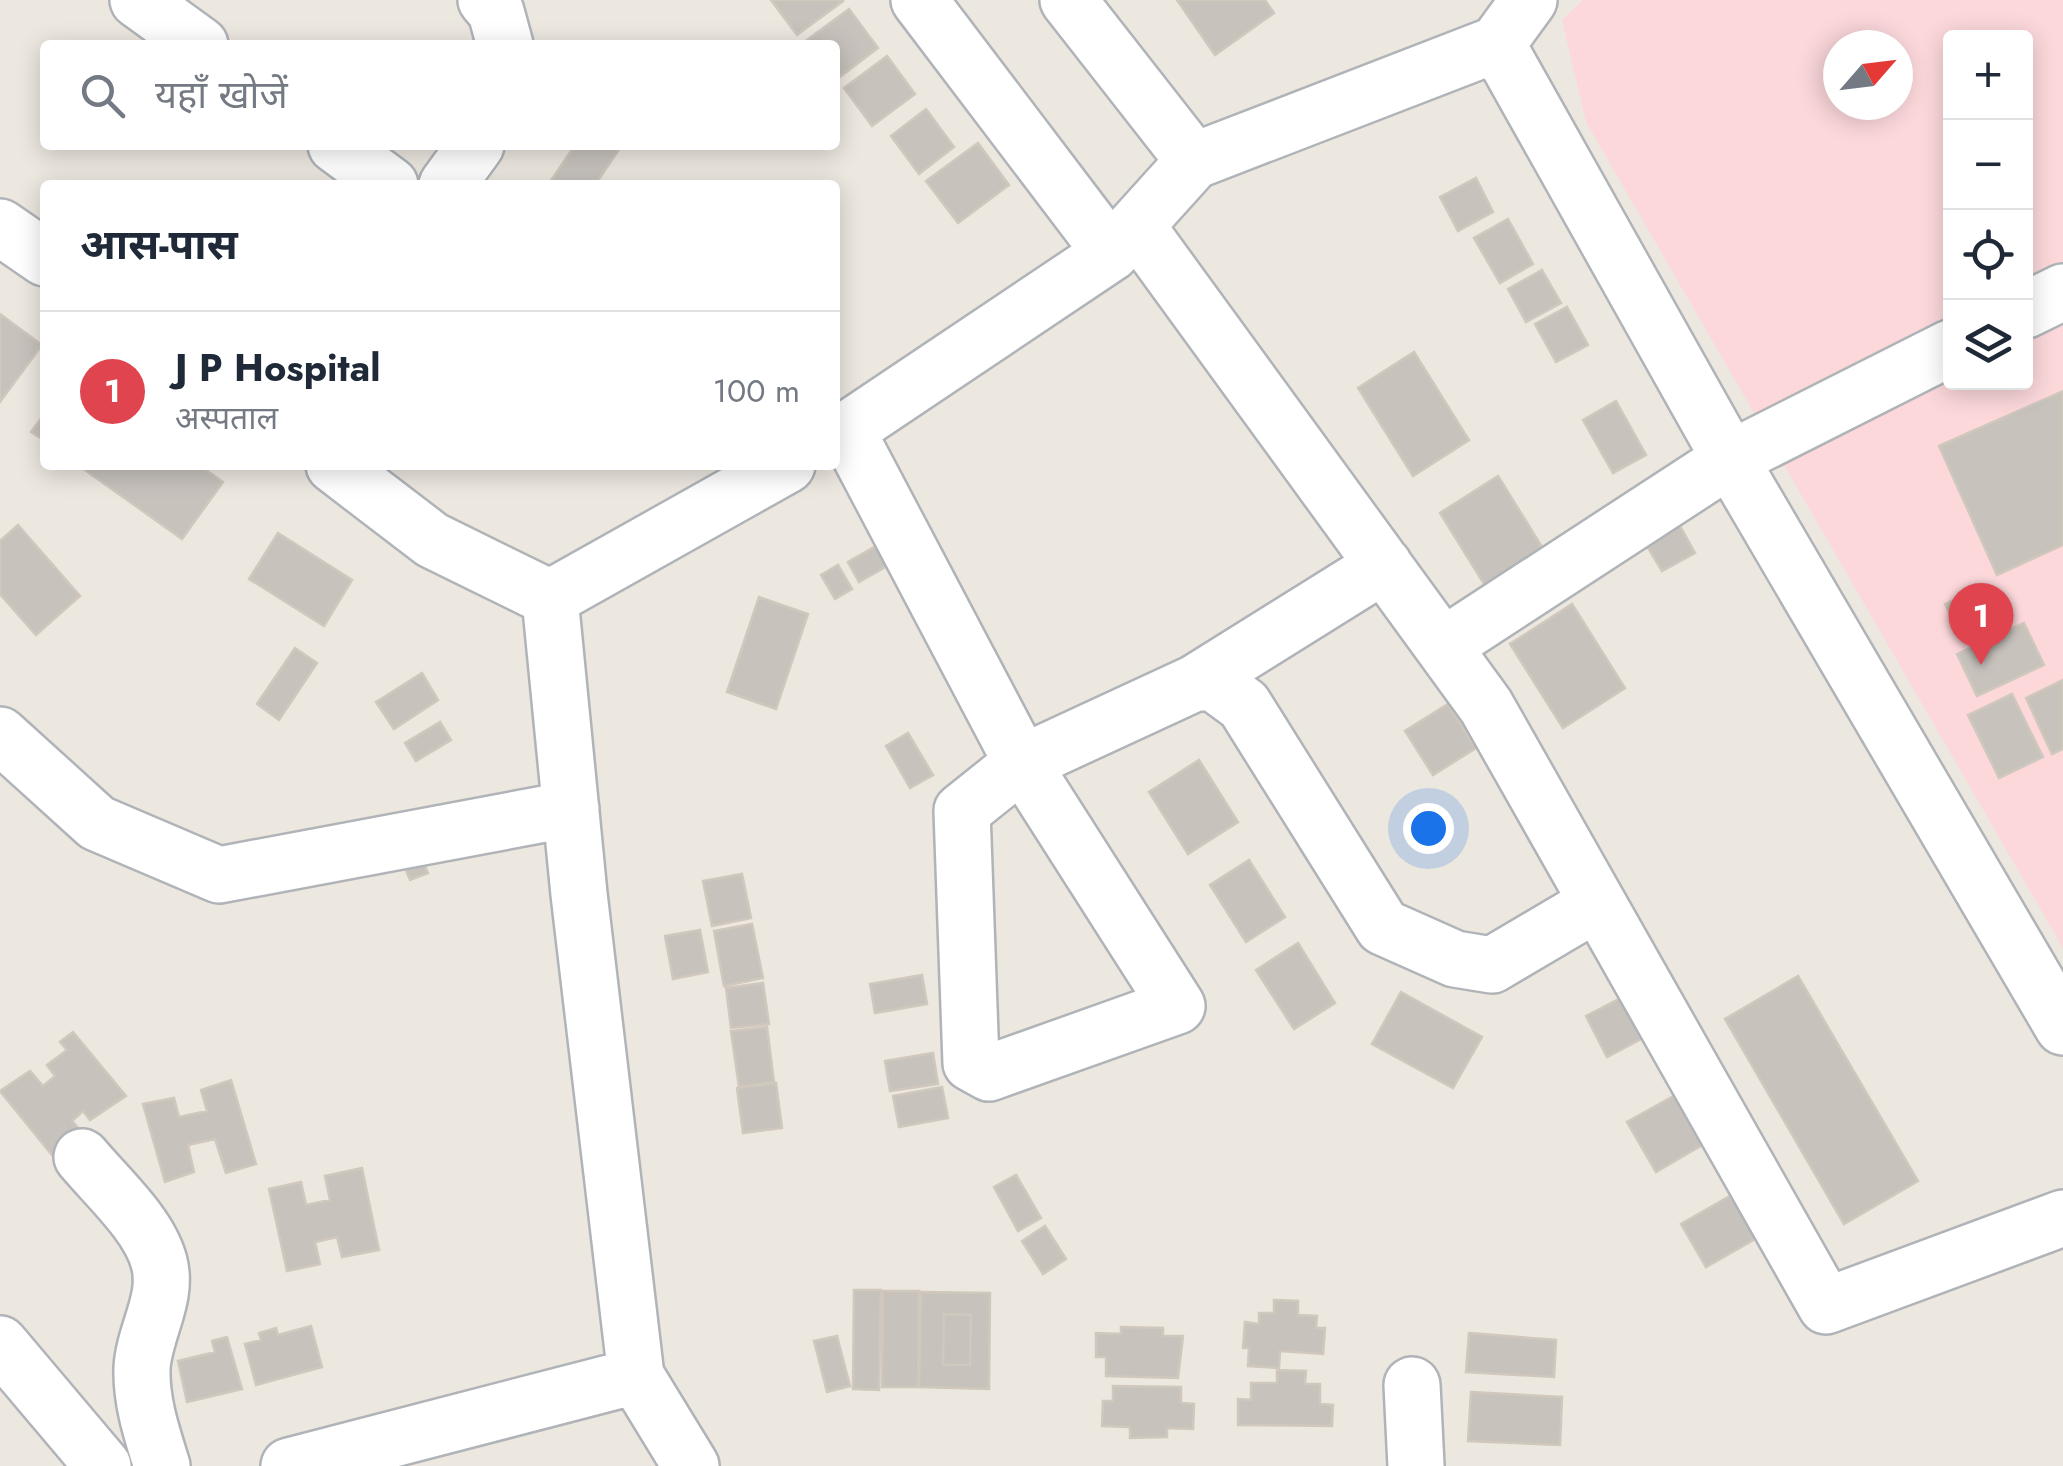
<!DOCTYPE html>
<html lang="hi">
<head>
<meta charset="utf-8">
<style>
  :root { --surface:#fff; --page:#f2f2f3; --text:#1f2937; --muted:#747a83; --line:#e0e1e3; --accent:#f22030 }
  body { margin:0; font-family:Jost,"Noto Sans Devanagari",sans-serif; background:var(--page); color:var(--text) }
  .controls { position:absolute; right:30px; top:30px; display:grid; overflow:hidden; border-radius:10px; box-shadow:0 5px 25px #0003 }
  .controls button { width:90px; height:90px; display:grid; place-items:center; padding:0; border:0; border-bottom:2px solid var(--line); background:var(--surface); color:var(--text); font:50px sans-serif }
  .compass { position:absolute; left:1823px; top:30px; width:90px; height:90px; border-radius:50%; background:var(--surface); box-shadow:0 5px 25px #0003; rotate:62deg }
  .you { position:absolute; left:1428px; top:828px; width:35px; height:35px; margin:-25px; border:8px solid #fff; border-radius:50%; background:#1a73e8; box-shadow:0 0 0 15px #1a73e833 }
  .badge { display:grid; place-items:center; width:65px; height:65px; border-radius:50%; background:var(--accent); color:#fff; font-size:32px; font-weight:700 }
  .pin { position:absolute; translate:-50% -82px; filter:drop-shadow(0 2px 5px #0008) }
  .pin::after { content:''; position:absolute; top:52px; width:35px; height:30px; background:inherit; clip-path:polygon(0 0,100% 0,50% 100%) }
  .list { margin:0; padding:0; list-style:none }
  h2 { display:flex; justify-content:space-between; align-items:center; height:130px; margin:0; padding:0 40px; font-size:42px }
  h2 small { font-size:32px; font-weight:400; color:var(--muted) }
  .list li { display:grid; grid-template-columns:65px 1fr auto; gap:30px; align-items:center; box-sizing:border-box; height:160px; padding:0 40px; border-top:2px solid var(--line) }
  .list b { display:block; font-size:38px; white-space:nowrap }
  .list p { margin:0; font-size:32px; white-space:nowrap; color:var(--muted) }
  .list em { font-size:32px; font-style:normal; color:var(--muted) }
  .icon { flex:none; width:55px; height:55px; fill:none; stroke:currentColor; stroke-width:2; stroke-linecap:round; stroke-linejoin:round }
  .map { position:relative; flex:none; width:2063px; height:1466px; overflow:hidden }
  .search { position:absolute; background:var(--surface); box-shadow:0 5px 25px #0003; left:40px; top:40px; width:800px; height:110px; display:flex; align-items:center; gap:25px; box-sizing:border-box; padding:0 35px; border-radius:10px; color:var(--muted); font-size:38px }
  .panel { position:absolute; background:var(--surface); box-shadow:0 5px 25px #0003; left:40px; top:180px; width:800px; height:290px; border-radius:10px }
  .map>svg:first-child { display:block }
  .medical { fill:#fcd8db; fill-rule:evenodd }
  .building { fill:#c7c2bc; stroke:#d1c8bd; stroke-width:2.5 }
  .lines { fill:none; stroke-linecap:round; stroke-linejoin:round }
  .minor-casing { stroke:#b0b4b8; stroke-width:60 }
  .minor { stroke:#fff; stroke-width:55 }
</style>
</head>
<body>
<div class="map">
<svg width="2063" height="1466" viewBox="0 0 2063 1466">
  <rect width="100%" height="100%" fill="#ece7df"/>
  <!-- medical -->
  <path class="medical" d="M1583 0H2063V948L1586 122 1562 20ZM1950 38H2026V382H1950ZM1838 45H1898V105H1838Z"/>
  <!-- building -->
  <path class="building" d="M771 0H842L843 1 797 35Z
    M1177 0H1265L1274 13 1215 55Z
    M849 9 878 48 837 79 835 45H811L807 40Z
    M887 56 915 94 872 126 844 88Z
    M926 109 954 147 919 174 891 136Z
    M978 143 1009 185 958 223 926 181Z
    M575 145H622L595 185H548Z
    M1476 178 1493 212 1458 231 1440 197Z
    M1508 219 1533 264 1500 283 1474 238Z
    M1542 270 1561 303 1526 322 1508 289Z
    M1567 307 1588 345 1556 362 1535 324Z
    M0 314 42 345 0 402Z
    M1414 352 1469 440 1413 476 1358 388Z
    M2063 391V545L1997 575 1939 446Z
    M1616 401 1646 455 1613 473 1583 420Z
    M45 413V441L31 432Z
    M78 465H199L223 482 182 539Z
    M1498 476 1547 555 1489 592 1440 513Z
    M1675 517 1695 553 1662 571 1641 536Z
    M18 525 80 596 36 635 0 594V541Z
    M278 533 352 580 324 626 249 579Z
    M876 546 887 566 859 582 848 562Z
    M838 565 852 589 835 599 821 575Z
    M1983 586 2001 622 1962 640 1945 604Z
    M759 597 808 614 776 709 727 692Z
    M1572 604 1625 688 1563 728 1510 644Z
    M2024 623 2044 665 1977 696 1957 654Z
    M295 648 317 663 279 720 257 704Z
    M422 673 438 700 394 729 376 702Z
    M2063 680V749L2052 754 2026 698Z
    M2012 694 2043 757 1999 778 1968 715Z
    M1448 704 1476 748 1433 775 1405 731Z
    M440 722 451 740 416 761 405 743Z
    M908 733 933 775 910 788 886 746Z
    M1199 760 1238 822 1188 854 1149 792Z
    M416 846 428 873 410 880 399 854Z
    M1249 860 1285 917 1246 942 1210 885Z
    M742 874 751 918 712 926 703 881Z
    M752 924 763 978 724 986 714 931Z
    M700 930 708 972 673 979 665 936Z
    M1298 943 1335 1003 1294 1029 1256 970Z
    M922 975 927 1004 875 1013 870 984Z
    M1798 976 1918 1181 1844 1224 1725 1019Z
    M763 983 769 1024 731 1028 726 988Z
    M1401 992 1482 1037 1453 1088 1372 1044Z
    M1621 998 1643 1038 1607 1057 1586 1016Z
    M767 1027 774 1082 739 1087 731 1031Z
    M73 1032 126 1096 90 1120 83 1111 72 1121 80 1130 56 1160 0 1091 30 1071 43 1086 55 1076 47 1065 67 1050 60 1042Z
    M933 1053 938 1084 890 1091 885 1061Z
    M231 1080 256 1164 226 1173 215 1139 188 1145 194 1172 165 1182 143 1104 174 1098 179 1117 207 1111 201 1090Z
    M776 1083 782 1128 743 1133 737 1088Z
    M942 1087 948 1118 899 1127 893 1096Z
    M1681 1092 1709 1141 1656 1172 1627 1122Z
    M362 1168 379 1250 342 1257 337 1237 315 1242 320 1264 287 1271 269 1189 301 1182 306 1205 330 1200 325 1176Z
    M1016 1175 1041 1218 1018 1231 994 1187Z
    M1737 1192 1762 1235 1706 1267 1681 1224Z
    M1045 1226 1066 1259 1043 1274 1022 1241Z
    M854 1290H881L879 1390 853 1389Z
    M883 1291H919L918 1387H882Z
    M921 1292 990 1293 989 1389 919 1387Z
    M1274 1300 1298 1301V1315L1317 1316 1316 1328H1325L1323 1354 1280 1351 1279 1368 1248 1366 1249 1348H1243L1245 1322 1259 1324V1313H1274Z
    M944 1314 971 1315 970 1365H943Z
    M311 1326 322 1367 256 1385 245 1344 261 1340 259 1333 276 1328 278 1335Z
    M1121 1327 1163 1328V1336H1183L1178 1378 1106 1376V1357H1096V1333L1121 1334Z
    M1469 1333 1556 1340 1554 1377 1466 1372Z
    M837 1336 850 1386 827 1392 814 1341Z
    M227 1337 242 1389 187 1402 178 1361 215 1352 212 1341Z
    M1277 1370 1306 1371 1305 1384H1320V1404L1333 1405 1332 1426 1238 1425V1399L1251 1400V1383H1277Z
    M1113 1386 1181 1387V1403L1194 1404 1193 1429 1167 1428V1437L1130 1438V1427L1102 1426 1103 1401H1113Z
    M1471 1392 1562 1397 1560 1445 1468 1441Z"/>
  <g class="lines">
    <defs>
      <path id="minor" d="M138 0 200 45
        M486 0 496 12 505 45
        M919 0 1111 253
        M1068 0 1194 161
        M1497 44 1730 459 2063 1027
        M336 145 390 185
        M447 185 476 145
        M0 227 45 258
        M1138 228 1486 706 1826 1306 2063 1218
        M2026 310 2063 292
        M847 431 1022 763 1177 1006 989 1073 971 1063 962 811 1022 763 1195 683 1384 565
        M835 438 1111 253 1194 161 1497 44 1529 0
        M334 465 432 540 550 598 579 894 636 1376 691 1466
        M550 598 787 465
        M1443 646 1730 459 1950 348
        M1195 683H1214L1244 705 1383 927 1455 959 1492 965 1597 903
        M0 735 97 823 219 875 571 809
        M82 1157C107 1187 149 1224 159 1262 169 1298 144 1332 142 1368 141 1402 152 1434 162 1466
        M0 1344 103 1466
        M1412 1385 1416 1466
        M289 1466 636 1376"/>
    </defs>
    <!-- minor casing -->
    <use href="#minor" class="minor-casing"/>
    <!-- minor -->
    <use href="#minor" class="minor"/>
  </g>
</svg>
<div class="controls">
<button>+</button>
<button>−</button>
<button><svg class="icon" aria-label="locate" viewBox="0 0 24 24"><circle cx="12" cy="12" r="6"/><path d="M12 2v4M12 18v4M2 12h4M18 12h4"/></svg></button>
<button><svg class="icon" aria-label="layers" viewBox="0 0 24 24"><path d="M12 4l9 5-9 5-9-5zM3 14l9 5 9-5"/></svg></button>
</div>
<svg class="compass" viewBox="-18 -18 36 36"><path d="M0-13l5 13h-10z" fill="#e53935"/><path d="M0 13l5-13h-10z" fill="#747a83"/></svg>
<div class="you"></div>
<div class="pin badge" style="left:1981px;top:665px;background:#e0444e">1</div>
<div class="search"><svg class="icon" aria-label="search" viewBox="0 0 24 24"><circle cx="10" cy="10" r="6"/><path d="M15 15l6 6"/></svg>यहाँ खोजें</div>
<section class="panel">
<h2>आस-पास<small></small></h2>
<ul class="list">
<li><span class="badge" style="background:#e0444e">1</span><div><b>J P Hospital</b><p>अस्पताल</p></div><em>100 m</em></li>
</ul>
</section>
</div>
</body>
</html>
